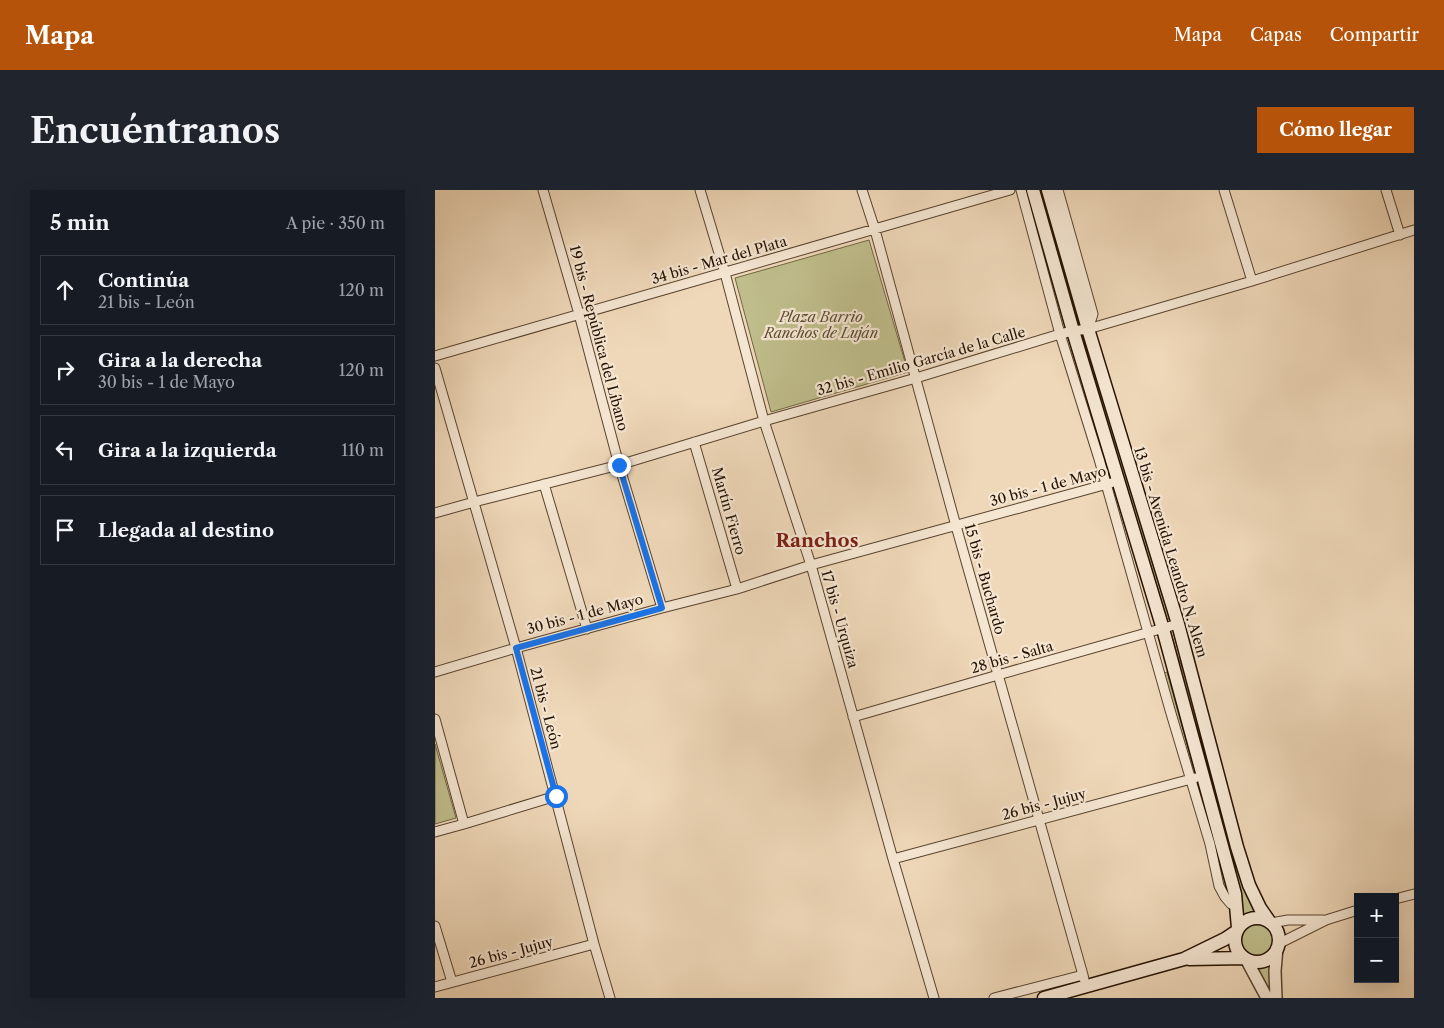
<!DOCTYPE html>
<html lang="es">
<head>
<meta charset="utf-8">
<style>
  :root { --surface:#171b24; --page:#20242c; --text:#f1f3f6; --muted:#9ea1a6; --line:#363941; --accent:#b45309 }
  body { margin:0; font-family:"Libre Caslon Text",serif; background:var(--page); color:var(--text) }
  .controls { position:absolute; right:15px; bottom:15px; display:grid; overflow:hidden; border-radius:0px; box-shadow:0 5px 20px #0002 }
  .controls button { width:45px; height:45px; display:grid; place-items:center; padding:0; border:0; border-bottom:1px solid var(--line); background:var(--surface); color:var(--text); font:25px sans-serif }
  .stop { position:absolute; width:15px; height:15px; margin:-11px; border:4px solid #1a73e8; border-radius:50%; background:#fff }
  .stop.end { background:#1a73e8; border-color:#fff; box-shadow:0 1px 5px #0008 }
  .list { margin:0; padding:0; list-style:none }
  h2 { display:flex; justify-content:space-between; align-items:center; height:65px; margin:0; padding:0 20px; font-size:21px }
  h2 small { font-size:16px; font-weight:400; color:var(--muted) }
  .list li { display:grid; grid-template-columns:32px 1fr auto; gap:15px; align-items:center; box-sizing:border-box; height:70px; margin:0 10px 10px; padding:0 10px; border:1px solid var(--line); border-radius:0px }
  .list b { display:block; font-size:19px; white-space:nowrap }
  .list p { margin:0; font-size:16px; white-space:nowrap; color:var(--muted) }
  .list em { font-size:16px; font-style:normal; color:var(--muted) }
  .icon { flex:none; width:28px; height:28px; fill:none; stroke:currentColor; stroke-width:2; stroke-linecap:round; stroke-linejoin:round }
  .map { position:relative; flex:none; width:979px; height:808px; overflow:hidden; border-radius:0px }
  header { display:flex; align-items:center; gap:30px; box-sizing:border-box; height:70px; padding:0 25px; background:var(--accent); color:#fff }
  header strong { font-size:24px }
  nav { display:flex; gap:28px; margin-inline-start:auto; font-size:18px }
  .intro { display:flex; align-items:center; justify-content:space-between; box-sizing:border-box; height:120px; padding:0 30px }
  h1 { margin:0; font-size:35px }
  .button { padding:12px 22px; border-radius:0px; background:var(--accent); color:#fff; font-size:18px; font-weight:700 }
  main { display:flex; gap:30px; padding:0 30px }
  aside { flex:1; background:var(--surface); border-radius:0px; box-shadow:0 5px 20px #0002 }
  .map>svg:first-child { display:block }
  .green { fill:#bfbd8b; stroke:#726746 }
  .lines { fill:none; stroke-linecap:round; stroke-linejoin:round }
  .minor-casing { stroke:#58432e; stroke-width:11 }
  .tertiary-casing { stroke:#58432e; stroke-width:14 }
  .secondary-casing { stroke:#251100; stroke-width:15 }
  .minor { stroke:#f5e6d2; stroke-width:9 }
  .tertiary { stroke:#f5e6d2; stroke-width:11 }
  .secondary { stroke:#f5e6d2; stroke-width:12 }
  .route { stroke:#1a73e8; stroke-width:6 }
  .labels { text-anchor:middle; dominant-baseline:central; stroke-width:4.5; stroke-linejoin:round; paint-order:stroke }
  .street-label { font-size:14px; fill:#251100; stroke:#f5e6d2 }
  .park-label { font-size:14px; font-style:italic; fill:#5b4d31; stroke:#f5e6d2 }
  .district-label { font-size:19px; font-weight:bold; fill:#7a1f14; stroke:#f5e6d2 }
</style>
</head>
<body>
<header>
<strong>Mapa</strong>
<nav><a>Mapa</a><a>Capas</a><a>Compartir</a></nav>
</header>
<div class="intro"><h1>Encuéntranos</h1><a class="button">Cómo llegar</a></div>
<main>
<aside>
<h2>5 min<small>A pie · 350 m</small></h2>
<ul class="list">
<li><svg class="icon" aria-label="ahead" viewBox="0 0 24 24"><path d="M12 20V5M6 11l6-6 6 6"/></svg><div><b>Continúa</b><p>21 bis - León</p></div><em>120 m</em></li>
<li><svg class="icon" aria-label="right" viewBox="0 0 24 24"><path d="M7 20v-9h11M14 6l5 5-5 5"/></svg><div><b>Gira a la derecha</b><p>30 bis - 1 de Mayo</p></div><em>120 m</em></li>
<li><svg class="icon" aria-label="left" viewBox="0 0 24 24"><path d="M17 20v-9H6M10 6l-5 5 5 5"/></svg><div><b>Gira a la izquierda</b></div><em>110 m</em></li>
<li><svg class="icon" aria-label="arrive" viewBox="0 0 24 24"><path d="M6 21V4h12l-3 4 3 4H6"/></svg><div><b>Llegada al destino</b></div></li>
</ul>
</aside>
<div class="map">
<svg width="979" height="808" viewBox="0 0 979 808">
  <rect width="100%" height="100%" fill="#efd8b9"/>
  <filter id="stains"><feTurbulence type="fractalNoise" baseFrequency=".004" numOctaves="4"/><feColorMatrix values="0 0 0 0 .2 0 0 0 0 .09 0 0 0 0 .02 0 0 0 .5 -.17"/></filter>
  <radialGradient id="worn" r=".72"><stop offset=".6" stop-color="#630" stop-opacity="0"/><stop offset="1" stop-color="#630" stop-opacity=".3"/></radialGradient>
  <!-- green -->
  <path class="green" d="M603 0H609L646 132H644L635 101 628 86Z
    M434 50 473 182 336 222 300 88Z
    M647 146 656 180 662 191 736 428 731 430 645 147Z
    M736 442 743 467 753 491 821 721 808 724 733 443Z
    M732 482 758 576H755L729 483Z
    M0 554 21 628 0 634Z
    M805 750a17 17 0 1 1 34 0a17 17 0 1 1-34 0Z
    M836 775V804L822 779Z"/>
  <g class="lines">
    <defs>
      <path id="minor" d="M108 0 144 124 184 275 227 418
        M265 0 290 83 329 231 376 375 458 669 499 808
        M427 0 440 40 521 336 648 785
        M586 0 625 144 664 269 735 520 775 654 784 696 790 707 796 714 802 717
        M623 0 658 124 653 139
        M789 0 817 91
        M951 0 965 45
        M0 166 575 0
        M0 178 81 458 159 754 175 808
        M259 252 302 399
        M109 294 152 439
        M0 323 39 312 184 275 329 231 481 188 625 144 638 141 653 139 817 91 979 40
        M0 482 81 458 227 418 302 399 376 375 676 293
        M418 527 563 485 743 434
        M0 529 29 634
        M0 642 29 634 121 606
        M458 669 760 588
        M960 709 979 704
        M836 733 853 730H888
        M0 736 17 792
        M843 754 891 730 923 720
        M0 797 159 754
        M559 808 648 785 649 789"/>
      <path id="tertiary" d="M811 769 832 808
        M841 808 840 781 842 758"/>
      <path id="secondary" d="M598 0 638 141 728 439 800 704 803 738
        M613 0 653 139 743 434 802 657 814 695 825 718 834 731
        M800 750a22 22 0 1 1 44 0a22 22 0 1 1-44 0Z
        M754 769 809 768
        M609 808 749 769 790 749 802 741"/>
    </defs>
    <!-- minor casing -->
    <use href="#minor" class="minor-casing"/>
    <!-- tertiary casing -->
    <use href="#tertiary" class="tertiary-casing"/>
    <!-- secondary casing -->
    <use href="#secondary" class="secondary-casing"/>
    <!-- minor -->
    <use href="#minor" class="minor"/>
    <!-- tertiary -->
    <use href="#tertiary" class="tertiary"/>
    <!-- secondary -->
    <use href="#secondary" class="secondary"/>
  </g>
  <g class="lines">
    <!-- route -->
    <path class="route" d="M121 606 81 458 227 418 184 275"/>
  </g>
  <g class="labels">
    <!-- street labels -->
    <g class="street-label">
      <text transform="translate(284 70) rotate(-16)">34 bis - Mar del Plata</text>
      <text transform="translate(164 148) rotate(75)">19 bis - República del Líbano</text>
      <text transform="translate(486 171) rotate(-16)">32 bis - Emilio García de la Calle</text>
      <text transform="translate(613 296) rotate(-15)">30 bis - 1 de Mayo</text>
      <text transform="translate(294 321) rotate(74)">Martín Fierro</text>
      <text transform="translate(736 362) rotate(73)">13 bis - Avenida Leandro N. Alem</text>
      <text transform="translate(550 389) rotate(74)">15 bis - Buchardo</text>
      <text transform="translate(150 424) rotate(-15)">30 bis - 1 de Mayo</text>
      <text transform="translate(405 429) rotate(74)">17 bis - Urquiza</text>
      <text transform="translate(577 467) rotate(-16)">28 bis - Salta</text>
      <text transform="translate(111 518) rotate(75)">21 bis - León</text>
      <text transform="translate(609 614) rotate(-15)">26 bis - Jujuy</text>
      <text transform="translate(76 762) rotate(-15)">26 bis - Jujuy</text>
    </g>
    <!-- park labels -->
    <g class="park-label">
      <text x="386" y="127">Plaza Barrio<tspan x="386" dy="16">Ranchos de Luján</tspan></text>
    </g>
    <!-- district labels -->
    <g class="district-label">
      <text x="382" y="350">Ranchos</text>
    </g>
  </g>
  <rect width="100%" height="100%" filter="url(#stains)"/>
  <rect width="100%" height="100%" fill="url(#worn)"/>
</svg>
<div class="controls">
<button>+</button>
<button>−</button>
</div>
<div class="stop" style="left:121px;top:606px"></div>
<div class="stop end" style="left:184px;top:275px"></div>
</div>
</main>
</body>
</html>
